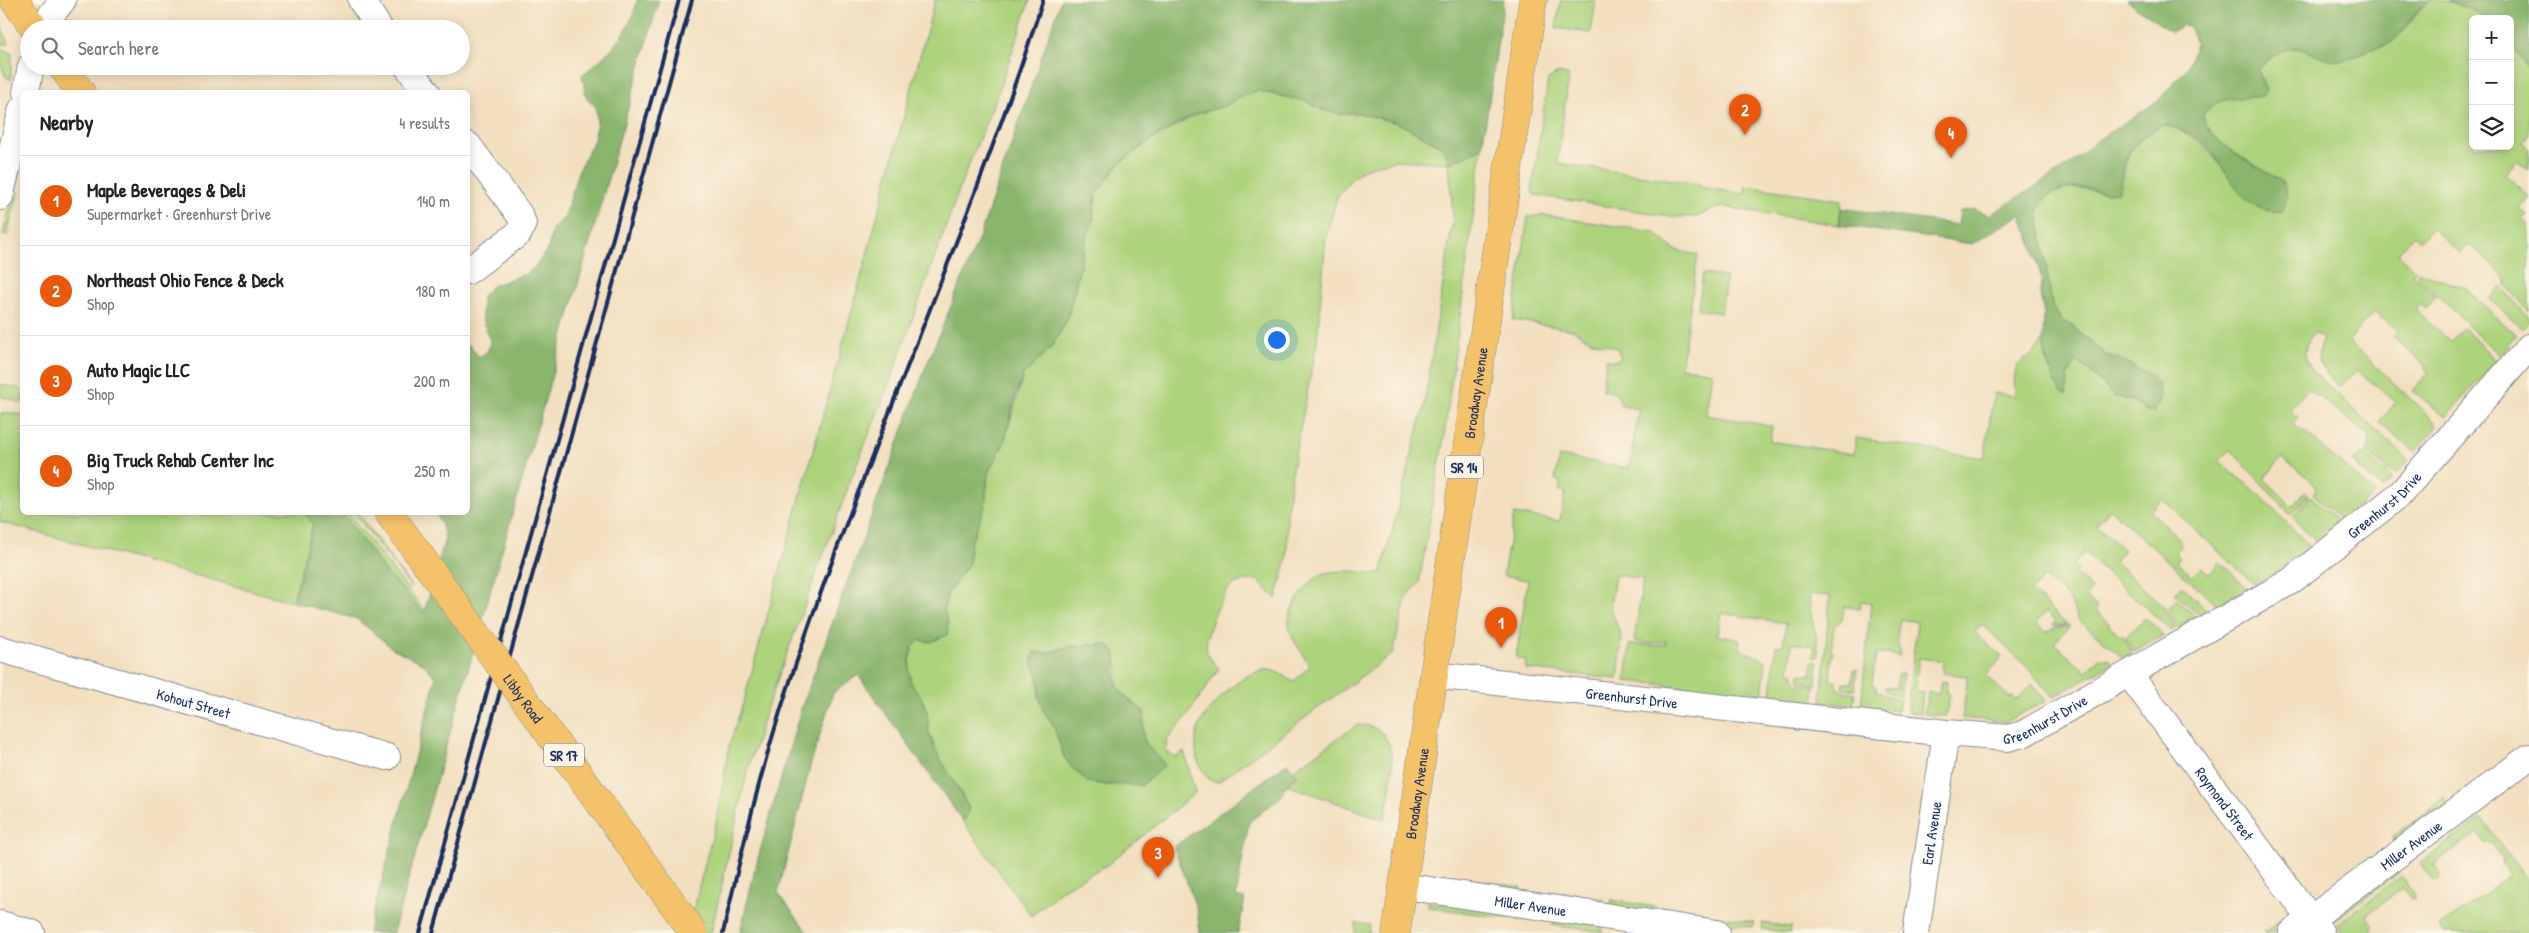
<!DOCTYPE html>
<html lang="en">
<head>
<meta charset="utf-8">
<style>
  :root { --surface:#fff; --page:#f2f2f2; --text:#222; --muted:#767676; --line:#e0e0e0; --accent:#ea580c }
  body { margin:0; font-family:"Patrick Hand",sans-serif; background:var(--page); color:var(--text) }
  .controls { position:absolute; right:15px; top:15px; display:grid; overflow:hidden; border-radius:8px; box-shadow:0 2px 12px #0003 }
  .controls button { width:45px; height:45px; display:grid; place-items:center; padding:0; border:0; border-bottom:1px solid var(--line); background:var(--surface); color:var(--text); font:25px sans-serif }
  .you { position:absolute; left:1276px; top:339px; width:18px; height:18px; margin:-12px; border:4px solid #fff; border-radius:50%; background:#1a73e8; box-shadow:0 0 0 8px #1a73e833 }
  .badge { display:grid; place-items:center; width:32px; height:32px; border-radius:50%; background:var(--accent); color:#fff; font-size:16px; font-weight:700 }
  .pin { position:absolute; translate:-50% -41px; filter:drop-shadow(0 1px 2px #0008) }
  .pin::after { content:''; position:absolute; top:26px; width:18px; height:15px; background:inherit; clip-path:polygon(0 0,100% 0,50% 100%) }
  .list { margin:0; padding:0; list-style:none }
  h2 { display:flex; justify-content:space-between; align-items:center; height:65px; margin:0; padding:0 20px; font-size:21px }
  h2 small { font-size:16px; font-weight:400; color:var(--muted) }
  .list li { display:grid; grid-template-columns:32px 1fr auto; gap:15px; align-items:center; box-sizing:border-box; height:90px; padding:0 20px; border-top:1px solid var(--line) }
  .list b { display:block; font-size:19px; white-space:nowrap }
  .list p { margin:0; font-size:16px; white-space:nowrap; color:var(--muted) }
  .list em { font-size:16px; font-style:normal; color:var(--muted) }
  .icon { flex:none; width:28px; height:28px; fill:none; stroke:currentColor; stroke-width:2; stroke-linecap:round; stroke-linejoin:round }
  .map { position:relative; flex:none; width:2529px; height:933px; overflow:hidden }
  .search { position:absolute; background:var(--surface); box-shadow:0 2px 12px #0003; left:20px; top:20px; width:450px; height:55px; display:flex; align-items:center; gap:12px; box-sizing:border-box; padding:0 18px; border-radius:28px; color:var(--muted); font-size:19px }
  .panel { position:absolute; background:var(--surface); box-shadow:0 2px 12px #0003; left:20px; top:90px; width:450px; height:425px; border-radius:8px }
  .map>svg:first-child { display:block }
  .green { fill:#aed37d; stroke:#64816e; fill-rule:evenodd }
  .forest { fill:#8ab56c; stroke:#527265 }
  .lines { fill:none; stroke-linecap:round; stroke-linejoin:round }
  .minor-casing { stroke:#86878e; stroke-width:28 }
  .major-casing { stroke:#86878e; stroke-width:29 }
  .minor { stroke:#fff; stroke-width:26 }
  .major { stroke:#f4c26a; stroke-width:28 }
  .rail { stroke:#1b2f5e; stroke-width:4 }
  .major-bridge-casing { stroke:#86878e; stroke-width:29; stroke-linecap:butt }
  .major-bridge { stroke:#f4c26a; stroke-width:28 }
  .labels { text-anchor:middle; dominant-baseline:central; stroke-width:4; stroke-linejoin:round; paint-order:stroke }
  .shield { fill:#fcf5e5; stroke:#5e6a86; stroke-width:1 }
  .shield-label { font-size:14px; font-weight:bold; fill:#1b2f5e }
  .street-label { font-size:15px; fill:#1b2f5e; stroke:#fcf5e5 }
</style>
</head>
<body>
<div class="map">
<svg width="2529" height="933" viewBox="0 0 2529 933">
  <rect width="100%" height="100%" fill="#fcf5e5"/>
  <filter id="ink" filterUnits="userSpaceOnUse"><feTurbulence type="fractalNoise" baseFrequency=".02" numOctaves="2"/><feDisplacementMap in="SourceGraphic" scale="10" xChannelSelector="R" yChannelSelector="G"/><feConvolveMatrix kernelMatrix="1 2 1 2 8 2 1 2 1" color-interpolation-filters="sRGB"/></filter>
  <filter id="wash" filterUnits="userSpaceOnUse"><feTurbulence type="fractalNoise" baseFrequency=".0096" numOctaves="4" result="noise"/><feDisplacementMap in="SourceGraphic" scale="20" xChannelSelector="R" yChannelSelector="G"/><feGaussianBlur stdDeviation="1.12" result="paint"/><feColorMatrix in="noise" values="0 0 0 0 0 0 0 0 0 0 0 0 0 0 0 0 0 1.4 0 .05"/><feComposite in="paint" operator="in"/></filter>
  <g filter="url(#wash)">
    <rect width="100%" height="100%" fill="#f2dfbf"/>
    <!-- green -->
    <path class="green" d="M935 0H1030L999 90 963 179 891 379 853 474 765 713 746 777 711 933H687L716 822 729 746 744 700 856 296Z
      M1561 0H1596L1591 33 1556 28Z
      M2432 0C2451 0 2470 5 2485 19H2473V146H2510V42L2529 70V134L2522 142 2529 149V170L2517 160 2505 174 2529 196V199L2520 209 2527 215 2522 219 2529 225V311L2505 284 2507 281C2499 273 2476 246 2469 245L2460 254 2432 228 2420 241 2414 235 2397 254 2416 271 2412 275 2436 297 2426 308 2420 303 2415 309 2450 342 2463 328 2496 360 2446 417 2413 391 2429 372 2425 369 2426 367 2393 336 2398 331 2385 319 2383 320 2374 312 2348 340 2434 421 2437 426 2415 452 2379 422 2396 402 2357 370 2339 387C2323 370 2312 364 2323 339L2314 332C2304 346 2302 356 2311 370L2409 460 2397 474 2392 473 2367 452 2370 444 2369 436C2349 419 2329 404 2308 389L2290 409 2298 417 2292 424 2310 436 2375 494 2341 520 2313 494 2316 489 2311 480 2282 458 2264 478 2292 506 2305 492 2308 495 2291 515 2230 449 2219 461 2261 496 2309 546 2277 571 2254 584 2162 499 2150 511 2181 540 2179 542 2182 545 2175 552 2180 557 2176 562 2192 576 2201 567 2210 574 2220 562 2247 588 2217 605 2110 509 2096 525 2124 550 2114 561 2164 607 2174 629 2172 631 2084 552 2073 565 2078 569 2075 573 2092 589 2085 596 2098 608 2095 611 2110 624 2109 626 2120 636 2122 634 2132 653 2123 658 2078 619 2069 599 2044 577 2031 591 2067 625H2053L2056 621 2046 612 2036 623 2046 632 2056 627 2070 626 2054 643 2086 672 2099 658 2102 660 2107 658 2113 663 2053 697 2027 667 1982 624 1975 633 2002 657 1986 676 2010 698 2012 696 2016 700 2032 684 2046 701 2005 722 1962 718 1968 676 1942 673 1943 661 1919 658 1915 690 1923 692 1921 714 1907 712 1917 622 1900 619 1897 638 1900 656 1876 653 1872 685 1876 686V690L1887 696 1900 700 1898 711 1861 707 1871 603 1861 601 1860 608 1844 607 1842 620 1834 626 1831 651H1833L1830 680 1836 681V685L1839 690 1855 693 1853 706 1821 702 1830 596 1810 594C1807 618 1820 634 1818 657H1813L1815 646 1792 643 1789 673H1794V678L1798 683 1815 687 1814 702 1771 696 1776 646 1783 645 1786 623 1721 613 1717 635 1740 640 1739 646C1745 656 1758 653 1766 662L1762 695 1626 681 1630 644 1655 646 1666 644V641L1652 644 1634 641 1643 579 1615 575 1610 607 1622 638 1618 679 1525 669 1526 660 1516 658 1528 580 1503 576 1514 514 1560 521 1565 492 1559 490 1560 481 1555 480 1559 456 1629 468 1639 409 1621 406C1620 393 1613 391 1602 390L1606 359 1614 361 1621 358 1617 348 1590 340 1574 330 1513 320 1528 217 1544 215 1654 232 1675 250 1698 255 1681 367 1712 372 1706 415 1772 426 1770 441 1854 454 1856 438 1984 458 1994 393 2015 396C2011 348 2028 370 2043 340L2047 362 2066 395 2069 373 2076 362 2088 369 2114 396 2130 400 2145 410 2150 375 2119 359 2106 355 2072 326 2061 321 2052 305 2038 213C2043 183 2086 186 2108 194L2124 178C2124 148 2139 140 2162 125 2200 131 2218 162 2239 190L2282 182C2259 166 2207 144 2203 115 2216 95 2245 96 2266 91L2258 70 2273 54 2289 48H2302L2327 60 2352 58 2368 50 2385 46 2407 27 2426 2Z
      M0 24 9 44H0Z
      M0 48 12 53 11 80 5 76 0 61Z
      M1558 73 1568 75V82L1557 163 1700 184 1701 187 1744 194 1746 186 1842 200 1839 225 1723 207 1713 209 1697 217H1676L1534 195 1532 191 1548 79Z
      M1257 91 1306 101 1322 110 1341 114 1359 113 1398 123 1443 147 1449 163 1482 148 1444 437 1419 583 1406 598 1393 653 1218 782 1210 780C1198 767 1193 751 1197 733 1201 712 1245 667 1269 670 1278 671 1285 677 1293 682L1310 666C1291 634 1277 626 1303 591 1310 582 1319 573 1331 572 1348 569 1365 573 1381 574L1424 407 1453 219 1449 163 1396 160 1380 164 1364 169 1351 179 1337 197 1326 237 1317 343 1292 470 1287 511V558L1276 599 1257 580C1248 580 1238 580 1231 587 1221 595 1202 640 1207 652 1209 658 1215 664 1219 668L1188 715 1166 741 1167 752 1176 757 1184 751 1195 793 1107 865 1064 888 1031 916 962 820 966 818 962 793 949 777 937 753 929 733 927 712 921 697 911 683 909 669 912 647 920 640 931 642 948 626 944 608 948 593 969 563 970 544 985 506 988 473 1004 443 1023 376 1073 298 1085 243 1093 220 1096 194 1119 164 1148 142 1199 113 1225 106 1239 97ZM1106 644 1118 667C1111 690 1128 698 1144 711 1145 719 1143 727 1143 735 1144 746 1158 756 1165 765L1142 785H1106L1064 757 1053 724 1043 710 1034 652 1044 653 1073 646Z
      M19 191 7 235 3 234 14 192Z
      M2419 272 2465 288 2516 335 2500 355 2466 325 2467 323 2416 276Z
      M1703 274 1726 277 1721 313 1698 309Z
      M2501 287 2529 317V320L2521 328 2490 299Z
      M0 384 22 389V403L0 396Z
      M7 412 22 415V512H305L313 524 293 602 0 522V414Z
      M2363 452 2390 476 2391 480 2382 488 2351 461 2356 460Z
      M2310 496 2339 522 2315 541 2293 517Z
      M342 513H348L425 611 424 614 386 572Z
      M354 513H358L412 588Z
      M2181 586 2207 610 2199 615 2175 593Z
      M2177 599 2196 617 2176 629 2168 608Z
      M2145 618 2164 635 2134 652 2126 638Z
      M1813 661 1818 662 1816 685 1801 681 1799 678 1800 674 1811 675Z
      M1854 669H1857L1855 690 1842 687 1843 682 1852 683Z
      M1898 674H1903L1900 697 1885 691V687L1896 688Z
      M1941 681 1947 682 1946 692 1950 695 1946 716 1924 714 1928 692 1939 694Z
      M1357 725C1409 724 1389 789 1385 820L1287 785 1298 776 1293 770Z
      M2445 798 2447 806 2397 842 2392 837Z
      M2481 818 2529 882V933H2443L2439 927 2509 876 2501 863 2503 859 2492 843H2485L2478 832 2434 864 2441 874 2438 881 2432 880 2420 863Z
      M2395 871 2399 873 2334 921 2332 919Z
      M1434 874 1521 887 1519 893 1433 880Z
      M2402 876 2414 894V899L2411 898 2403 888 2366 915 2373 925 2372 930 2367 933H2343L2336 925Z
      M1556 892 1603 899 1601 905 1557 899Z
      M1611 900 1675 910 1671 915 1612 907Z
      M1428 902 1520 914V920L1428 907Z
      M2287 915 2289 922 2273 933H2263Z
      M1719 916 1754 922 1752 927 1720 922Z
      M1555 919 1602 926V932L1552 925Z
      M1356 923 1370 925 1369 933H1355Z
      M1762 923 1792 927 1789 933 1763 929Z"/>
    <!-- forest -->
    <path class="forest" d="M637 0H659L393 933H368L436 678 424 664 392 648 357 619 293 602 313 524 305 513H342L386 572 424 613 445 539 442 525 435 513 468 512V344L479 357 486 353 491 344 482 318V296L492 286 528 273 535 267 548 248 553 228 565 217 578 172 594 140 597 122 596 107 586 97 582 75C607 56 632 32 637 0Z
      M1061 0H1504L1482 148 1449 163 1443 147 1398 123 1359 113 1341 114 1322 110 1306 101 1257 91 1239 97 1225 106 1199 113 1179 123 1148 142 1119 164 1096 194 1093 220 1085 243 1067 321 1050 349 1023 376 1016 394 1004 443 988 473 985 506 970 544 969 563 948 593 944 608 948 626 947 635 931 642 920 640 912 648 909 669 911 683 921 697 927 712 929 733 937 753 969 808 966 818 962 820 858 675 833 693 811 763 778 893 808 933H740L755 869 801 709 925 369 979 238Z
      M2126 0H2432C2419 4 2405 32 2393 41 2386 47 2376 47 2368 50 2362 52 2357 56 2351 58 2308 72 2305 21 2258 70L2266 91 2263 96C2242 100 2217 94 2203 115 2207 145 2259 165 2282 182 2289 192 2287 199 2283 211 2243 217 2229 170 2207 147 2196 135 2178 127 2162 125 2146 135 2129 145 2124 165 2122 174 2122 183 2119 192 2106 195 2098 189 2085 188 2066 186 2041 193 2038 213L2052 305 2061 320 2072 326 2106 355 2119 359 2150 375 2157 383 2161 397 2155 412 2145 410 2130 400 2114 396 2088 369 2076 362 2069 373 2066 395 2061 392 2055 383 2047 362 2043 340 2044 314 2040 294 2042 280 2031 240 2020 215 1972 244 1839 225 1841 208 1958 225 1960 211 1974 209 1990 215 2071 164 2096 141 2158 101 2188 67 2196 44 2189 26 2183 25 2171 32Z
      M2447 0H2529V70L2510 42V19H2485L2479 13Z
      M1106 644 1116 653C1117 663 1114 669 1115 678 1115 693 1133 702 1144 711 1145 719 1143 727 1143 735 1144 746 1158 756 1165 765L1142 785 1129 786 1122 783 1106 785 1088 782 1072 768 1064 757 1053 724 1043 710 1039 697V678L1032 661 1034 652 1044 653 1073 646Z
      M1287 763 1298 776 1284 788 1282 796 1249 822 1236 897 1245 899 1238 933H1200L1197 910 1174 847Z"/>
  </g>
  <g filter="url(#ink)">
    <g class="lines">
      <defs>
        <g id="minor">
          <path d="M361 0 380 29"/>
          <path d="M40 29 63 0"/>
          <path d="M407 66 427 92"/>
          <path d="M26 92 31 66"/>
          <path d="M468 145 519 214 523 223 519 233 468 271"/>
          <path d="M0 197 22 109"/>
          <path id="s1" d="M0 649 387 757"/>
          <path id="s2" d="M2129 674 2321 933"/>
          <path id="s3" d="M1434 675 1946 733 2008 738 2023 734 2291 581 2400 494 2529 347"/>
          <path id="s4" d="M1403 886 1717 933"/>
          <path d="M0 924 32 933"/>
          <path id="s5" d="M1916 933 1946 733"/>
          <path id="s6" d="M2292 933 2529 757"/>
        </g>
        <g id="major">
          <path d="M14 0 35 29"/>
          <path d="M61 66 81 92"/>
          <path d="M388 512 435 576"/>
          <path id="s7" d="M1396 933 1533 0"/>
        </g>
      </defs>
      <!-- minor casing -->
      <use href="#minor" class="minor-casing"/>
      <!-- major casing -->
      <use href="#major" class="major-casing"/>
      <!-- minor -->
      <use href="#minor" class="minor"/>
      <!-- major -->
      <use href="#major" class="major"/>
      <!-- rail -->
      <path class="rail" d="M420 933 679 0
        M433 933 692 0
        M723 933C740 859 757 785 780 712 857 471 966 241 1043 0"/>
      <defs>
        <g id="major-bridge">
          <path id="s8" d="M435 576 694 933"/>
        </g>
      </defs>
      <!-- major-bridge casing -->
      <use href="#major-bridge" class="major-bridge-casing"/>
      <!-- major-bridge -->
      <use href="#major-bridge" class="major-bridge"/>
    </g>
  </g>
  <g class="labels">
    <!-- shield labels -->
    <g class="shield">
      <rect x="1445" y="455.5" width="38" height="23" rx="4"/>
      <rect x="544" y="743.5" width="40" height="23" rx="4"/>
    </g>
    <g class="shield-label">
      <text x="1464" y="467">SR 14</text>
      <text x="564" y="755">SR 17</text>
    </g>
    <!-- street labels -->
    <g class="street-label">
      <text stroke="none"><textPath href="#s7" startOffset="546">Broadway Avenue</textPath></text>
      <text stroke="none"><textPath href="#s3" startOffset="1022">Greenhurst Drive</textPath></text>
      <text stroke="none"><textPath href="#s8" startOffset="151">Libby Road</textPath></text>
      <text stroke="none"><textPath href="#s3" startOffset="199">Greenhurst Drive</textPath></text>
      <text stroke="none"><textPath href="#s1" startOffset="201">Kohout Street</textPath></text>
      <text stroke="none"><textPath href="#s3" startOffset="619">Greenhurst Drive</textPath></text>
      <text stroke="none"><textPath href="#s7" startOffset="141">Broadway Avenue</textPath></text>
      <text stroke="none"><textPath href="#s2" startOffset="161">Raymond Street</textPath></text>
      <text stroke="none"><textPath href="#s5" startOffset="101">Earl Avenue</textPath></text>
      <text stroke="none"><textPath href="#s6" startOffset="148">Miller Avenue</textPath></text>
      <text stroke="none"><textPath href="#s4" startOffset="129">Miller Avenue</textPath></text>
    </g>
  </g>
</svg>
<div class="controls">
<button>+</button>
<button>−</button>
<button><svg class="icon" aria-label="layers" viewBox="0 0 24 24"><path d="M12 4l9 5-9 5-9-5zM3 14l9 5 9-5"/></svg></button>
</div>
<div class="you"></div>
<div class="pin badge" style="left:1501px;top:648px">1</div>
<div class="pin badge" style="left:1745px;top:135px">2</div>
<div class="pin badge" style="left:1158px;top:878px">3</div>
<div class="pin badge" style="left:1951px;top:158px">4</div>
<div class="search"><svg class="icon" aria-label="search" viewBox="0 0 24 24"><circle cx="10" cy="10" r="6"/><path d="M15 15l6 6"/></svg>Search here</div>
<section class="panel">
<h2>Nearby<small>4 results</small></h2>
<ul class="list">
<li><span class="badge">1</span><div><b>Maple Beverages &amp; Deli</b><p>Supermarket · Greenhurst Drive</p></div><em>140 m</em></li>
<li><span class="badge">2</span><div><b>Northeast Ohio Fence &amp; Deck</b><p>Shop</p></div><em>180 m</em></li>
<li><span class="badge">3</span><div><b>Auto Magic LLC</b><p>Shop</p></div><em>200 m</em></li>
<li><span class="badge">4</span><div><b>Big Truck Rehab Center Inc</b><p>Shop</p></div><em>250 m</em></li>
</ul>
</section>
</div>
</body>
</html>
